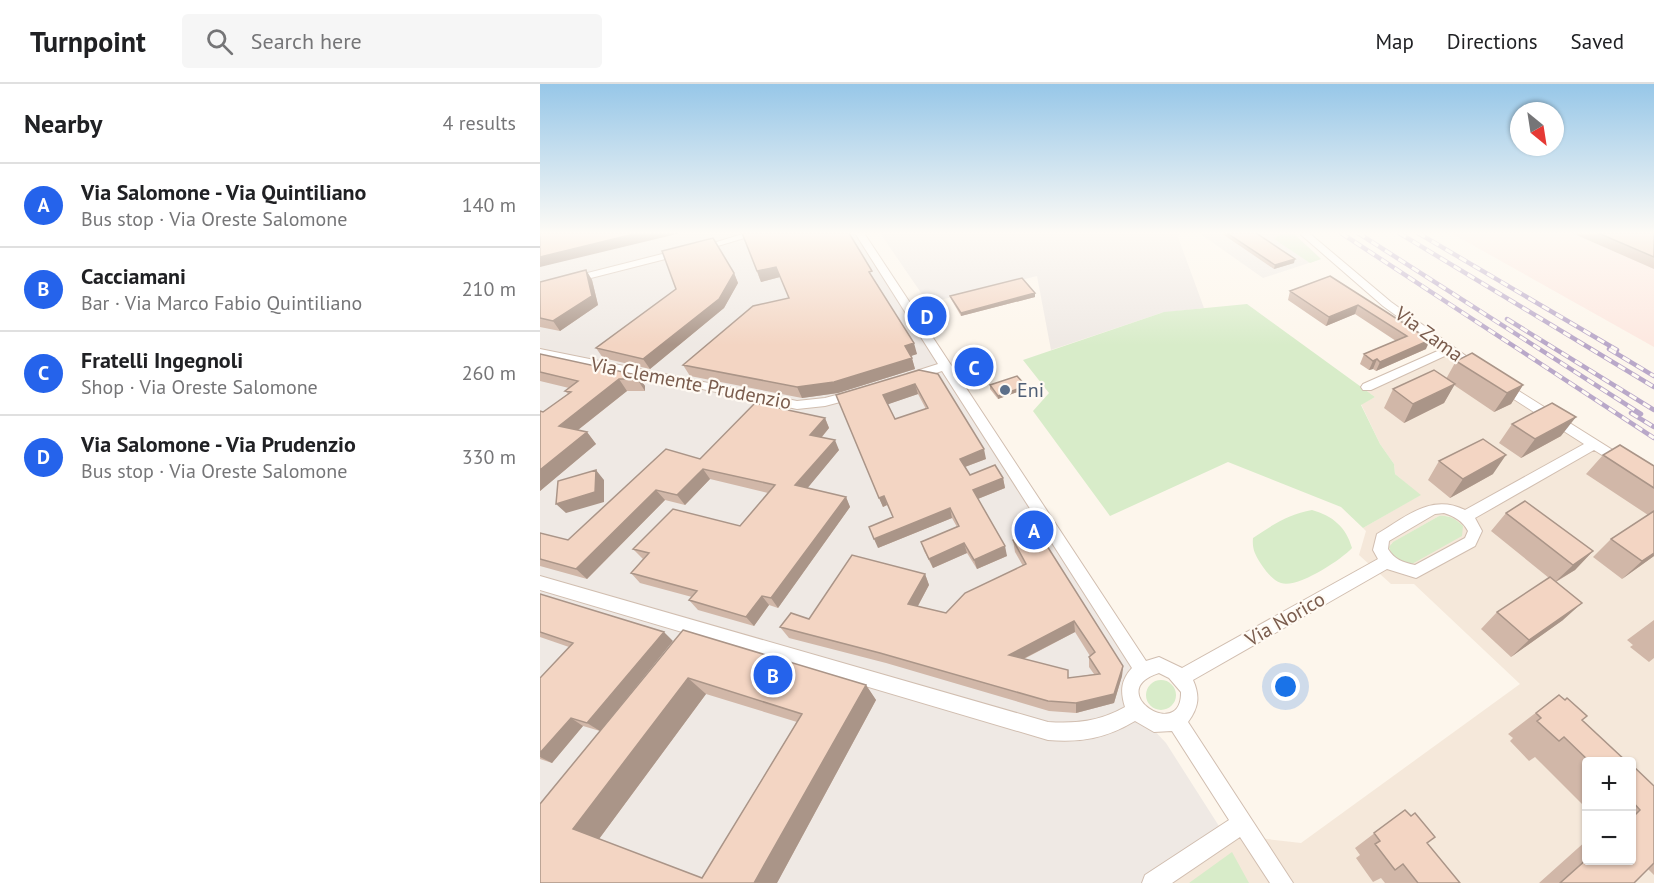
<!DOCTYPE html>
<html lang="en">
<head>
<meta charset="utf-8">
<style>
  :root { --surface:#fff; --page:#f6f6f6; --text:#202124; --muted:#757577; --line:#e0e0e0; --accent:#2563eb }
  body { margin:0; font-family:"PT Sans",sans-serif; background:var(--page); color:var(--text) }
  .controls { position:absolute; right:18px; bottom:18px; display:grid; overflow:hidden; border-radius:6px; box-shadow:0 2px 4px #0004 }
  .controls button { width:54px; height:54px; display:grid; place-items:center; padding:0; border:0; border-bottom:2px solid var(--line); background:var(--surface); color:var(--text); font:30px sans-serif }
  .compass { position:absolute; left:970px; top:18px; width:54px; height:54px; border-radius:50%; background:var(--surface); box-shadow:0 2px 4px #0004; rotate:150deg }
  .you { position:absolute; left:746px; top:603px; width:21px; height:21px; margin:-15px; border:4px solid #fff; border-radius:50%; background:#1a73e8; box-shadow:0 0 0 9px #1a73e833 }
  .badge { display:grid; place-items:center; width:39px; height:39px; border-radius:50%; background:var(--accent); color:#fff; font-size:20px; font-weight:700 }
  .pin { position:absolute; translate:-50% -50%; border:3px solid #fff; box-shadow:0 2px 6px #0006 }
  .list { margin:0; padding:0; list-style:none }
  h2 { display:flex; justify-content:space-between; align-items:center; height:78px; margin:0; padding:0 24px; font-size:26px }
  h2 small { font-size:20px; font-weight:400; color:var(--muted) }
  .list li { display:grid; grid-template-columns:39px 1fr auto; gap:18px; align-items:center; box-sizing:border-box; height:84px; padding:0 24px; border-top:2px solid var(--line) }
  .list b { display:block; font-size:22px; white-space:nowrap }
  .list p { margin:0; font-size:20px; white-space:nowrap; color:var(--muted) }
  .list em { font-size:20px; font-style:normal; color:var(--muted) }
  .icon { flex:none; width:33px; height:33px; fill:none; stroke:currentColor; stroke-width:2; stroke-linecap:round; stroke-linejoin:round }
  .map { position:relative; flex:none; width:1114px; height:799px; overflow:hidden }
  header { display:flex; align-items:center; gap:36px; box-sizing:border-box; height:84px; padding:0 30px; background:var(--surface); border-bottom:2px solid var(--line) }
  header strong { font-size:28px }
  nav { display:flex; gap:33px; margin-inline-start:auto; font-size:21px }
  .search { width:420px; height:54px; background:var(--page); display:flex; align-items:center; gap:15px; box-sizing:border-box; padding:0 21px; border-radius:6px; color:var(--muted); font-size:22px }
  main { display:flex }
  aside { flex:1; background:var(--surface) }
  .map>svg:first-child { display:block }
  .residential { fill:#f5e8da; fill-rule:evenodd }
  .commercial { fill:#fde8e0 }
  .industrial { fill:#efe9e4 }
  .green { fill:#d8ecc9 }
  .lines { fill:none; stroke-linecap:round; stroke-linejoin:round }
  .minor-casing { stroke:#d1beb0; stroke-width:2 }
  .minor { fill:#fff; fill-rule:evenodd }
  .rail-casing { stroke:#b9a8c9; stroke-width:4.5 }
  .rail { stroke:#fffaf3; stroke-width:3; stroke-dasharray:8; stroke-linecap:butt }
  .wall { fill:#d1b7a8; fill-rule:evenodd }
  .shaded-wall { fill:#aa9588 }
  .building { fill:#f3d5c3; stroke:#aa9588; stroke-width:1.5; fill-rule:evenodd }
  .service-dot { fill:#5c6f8a; stroke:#fffaf3; stroke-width:2 }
  .labels { text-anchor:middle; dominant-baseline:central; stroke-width:4.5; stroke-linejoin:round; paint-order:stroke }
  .street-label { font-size:20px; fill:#7a5c4d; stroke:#fffaf3 }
  .service-label { font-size:20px; fill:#4e5e75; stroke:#fffaf3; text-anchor:start }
</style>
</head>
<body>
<header>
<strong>Turnpoint</strong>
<div class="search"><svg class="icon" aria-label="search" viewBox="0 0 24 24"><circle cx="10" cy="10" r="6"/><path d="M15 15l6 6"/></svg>Search here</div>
<nav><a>Map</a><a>Directions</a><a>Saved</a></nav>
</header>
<main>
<aside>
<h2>Nearby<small>4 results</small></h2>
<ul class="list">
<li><span class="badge">A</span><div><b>Via Salomone - Via Quintiliano</b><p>Bus stop · Via Oreste Salomone</p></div><em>140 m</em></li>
<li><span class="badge">B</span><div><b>Cacciamani</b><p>Bar · Via Marco Fabio Quintiliano</p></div><em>210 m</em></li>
<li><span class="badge">C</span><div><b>Fratelli Ingegnoli</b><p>Shop · Via Oreste Salomone</p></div><em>260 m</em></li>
<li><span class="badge">D</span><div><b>Via Salomone - Via Prudenzio</b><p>Bus stop · Via Oreste Salomone</p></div><em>330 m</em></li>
</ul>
</aside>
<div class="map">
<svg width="1114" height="799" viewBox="0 0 1114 799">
  <rect width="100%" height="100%" fill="#fdf6ec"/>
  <!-- residential -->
  <path class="residential" d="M909 266 1114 398V799H627L684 750 761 759 980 600 874 500H851L819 471 826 447 823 444 880 411 855 390 854 380 840 360 821 320 835 313 822 304ZM899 432H908L920 439 850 460ZM1046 678H1092V776H1046Z"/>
  <!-- commercial -->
  <path class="commercial" d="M911 149H1114V263Z"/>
  <!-- industrial -->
  <path class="industrial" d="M0 149H319L602 585 595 626 626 659 684 750 613 799H0Z
    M340 149H641L638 153 664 224 621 229 511 266 497 192 388 219Z
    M659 149H753L781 175 723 194Z"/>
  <!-- green -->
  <path class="green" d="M742 149H753L781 175 770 179 734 155Z
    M707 220 835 313 821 321 840 360 854 380 855 390 881 411 823 444 801 423 688 378 570 432 493 327 509 309 483 276 624 228Z
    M772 426C793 432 806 443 812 464 801 476 757 505 741 499 732 496 726 487 721 480 715 470 712 465 713 454 732 441 749 430 772 426Z
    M899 432C909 431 916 435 923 442L922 452 872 480C861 479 852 474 849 463L853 458Z
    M606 611a15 15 0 1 1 30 0a15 15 0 1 1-30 0Z
    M692 768 709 799H649Z"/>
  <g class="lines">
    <defs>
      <path id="minor" d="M206 149H221L161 167 157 164Z
        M315 149H324L606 577 619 573 642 584 838 475 833 466 837 450C866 433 891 409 925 426L1044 360 958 305 956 302 958 299H966L1114 392V403L1054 366 935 434 942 447 935 462 876 494 847 485 653 596C660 612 659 623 648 638L753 799H730L700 753 632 799H602L605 791 689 736 632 647 614 648 595 637C567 654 540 659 508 656L0 506V492L508 638C537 640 560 637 585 623 580 607 581 596 592 584L402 287 371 297 365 293 367 290 398 280ZM904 429C914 432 923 437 928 447L925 454 875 481C862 478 855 476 848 465L849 457 895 430ZM619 589 629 594 641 608C642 659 562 607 619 589Z
        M759 149H769L851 218 940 282V286H932L909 270 831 306H823L821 303 823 300 902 265 843 222Z
        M142 165 146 168 145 170 0 207V201Z
        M0 265 257 317 285 314 315 306 321 310 319 313 285 322 257 325 0 271Z"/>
    </defs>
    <!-- minor casing -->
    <use href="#minor" class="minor-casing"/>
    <!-- minor -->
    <use href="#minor" class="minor"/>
    <defs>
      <path id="rail" d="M801 149 1114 354
        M818 149 1101 330
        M859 149 1114 303
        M878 149 1077 266
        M967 235 1114 326
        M1069 265 1114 292
        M1091 329 1114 343"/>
    </defs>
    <!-- rail casing -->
    <use href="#rail" class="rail-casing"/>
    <!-- rail -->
    <use href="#rail" class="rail"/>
  </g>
  <!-- wall -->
  <path class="wall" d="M202 149 335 197 377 270 371 272 375 285 298 309 262 314 150 292 143 281 249 214 240 193 221 198Z
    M681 149H716L754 179 734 185Z
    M1032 149H1114V185Z
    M46 186 52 196 58 221 20 247 0 243V198Z
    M194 189 198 199 184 224 110 285 63 274 56 264Z
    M790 192 886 265 836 287 833 285 829 286 820 280 824 270 856 257 815 230 786 242 748 216 750 207Z
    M495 209V213L421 232 411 215 410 212Z
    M0 270 97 291 105 302V307H87L38 346 47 348 56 360 0 407V327L3 328 28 310 25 307 29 304 0 297Z
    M916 277 983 301 971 320 954 328 914 301 904 319 864 339 844 324 853 305 906 295Z
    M379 286 446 375 425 383 430 391 463 394 465 404 438 415 467 472 437 485 427 469 393 484 384 467 381 458 417 443 412 434 338 464 353 433 347 421 343 423 296 311ZM378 310 386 325 355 335 348 320Z
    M450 301 486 302V305L458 315 450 305Z
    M285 334 289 344 282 353 299 366 267 404 306 413 310 423 238 524 229 521 214 542 158 526 149 516 152 513 100 499 91 489 103 475 93 465 200 442 228 409 170 395 145 421 125 416 47 495 0 482V449L28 456 160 375Z
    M972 340 1021 352 981 374 959 359Z
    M1063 371 1114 382V472L1082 495 1053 473 1071 455 1108 431 1046 390Z
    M899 377 953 390 910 414 888 396Z
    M966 429 1053 467 1035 486 1016 498 1023 536 971 573 941 545 957 528 1009 494 951 447Z
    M473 456 583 582 582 592 574 619 536 629 509 627 346 579 249 554 240 543 269 535 385 490 389 501 378 522 406 529 483 482 475 468ZM535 548 550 572 549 573V583L554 590 529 594 484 575Z
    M0 510 124 548 60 647 43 642 12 679 0 675V594L29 563 0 553Z
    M1114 536V574L1109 578 1090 563 1093 561 1087 556Z
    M143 546 326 601 336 616 237 799H0ZM166 610 257 638 162 794 59 755Z
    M1019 611 1042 636 1087 678H1047V725L995 673 989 677 970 657 973 654 968 650Z
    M1092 681 1114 702V791L1108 785 1094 799H999L1047 756V777H1092Z
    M865 726 887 759 920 799H845L841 794 833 798 816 774 820 771 815 764Z"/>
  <!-- shaded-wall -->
  <path class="shaded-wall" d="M98 149H141L0 183V173Z
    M755 175 754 179 734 185 735 181Z
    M236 183 240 193 221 198 217 187Z
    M46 186 52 196 58 221 20 247 13 237Z
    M194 189 198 199 184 224 110 285 103 275Z
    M495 209V213L421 232V229Z
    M818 221 815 230 786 242 789 233Z
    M890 256 886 265 836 287 840 278Z
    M374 259 377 270 368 273 365 262Z
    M372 274 375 285 298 309 262 314 257 303Z
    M837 275 833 285 829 286 833 277Z
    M97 291 105 302V307L97 295Z
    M79 295 87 307 29 353 19 342Z
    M375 300 378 310 346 321 343 311Z
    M915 300 904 319 864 339 873 320Z
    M983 301 971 320 954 328 967 309Z
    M486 302V305L458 315V312Z
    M1036 333 1021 352 981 374 995 355Z
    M285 334 289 344 275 361 270 351Z
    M47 348 56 360 0 407V386Z
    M295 356 299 366 261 412 255 401Z
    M444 365 446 375 422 384 420 375Z
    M966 371 953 390 910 414 923 395Z
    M163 385 170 395 145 421 137 411Z
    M56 386 64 396V418L26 429 16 420Z
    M463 394 465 404 435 416 433 406Z
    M116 406 125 416 47 495 36 485Z
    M344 412 347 421 343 423 339 414Z
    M306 413 310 423 238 524 231 514Z
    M410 424 412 434 338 464 334 455Z
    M424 459 427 469 393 484 389 475Z
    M465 462 467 472 437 485 434 476Z
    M1053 467 1035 486 1015 498 1033 481Z
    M1114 469V472L1082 495 1102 477Z
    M385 490 389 501 373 531 368 520Z
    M222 512 229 521 214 542 206 533Z
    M1042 519 1023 536 971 573 989 556Z
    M534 537 535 548 471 581 469 571Z
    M124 548 133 557 60 647 47 639Z
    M583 582 582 592 574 619 536 629V619Z
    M148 594 166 610 59 755 33 745Z
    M326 601 336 616 237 799H214Z
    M31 634 43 642 12 679 0 673V669Z"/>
  <!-- building -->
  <path class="building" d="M0 149H98L0 173Z
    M202 149H309L332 187 329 188 374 259 365 262 372 274 294 298 257 303 143 281 213 222 249 214 236 183 217 187Z
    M687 149H716L755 175 735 181Z
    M1058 149H1114V173Z
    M173 154 194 189 179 215 103 275 56 264 136 205 122 167Z
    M46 186 52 212 13 237 0 234V198Z
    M790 192 890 256 840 278 837 275 833 277 824 270 867 252 818 221 789 233 750 207Z
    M482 194 495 209 421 229 410 212Z
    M932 269 983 301 967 309 916 277Z
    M0 270 97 291V295H79L19 342 47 348 0 386V327L3 328 31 308 25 307 38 297 0 288Z
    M379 286 398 290 444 365 420 375 430 391 455 381 463 394 433 406 465 462 434 476 424 459 389 475 381 458 419 442 410 424 334 455 329 443 353 433 344 412 339 414 296 311ZM375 300 388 324 355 335 343 311Z
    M894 286 915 300 873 320 853 305Z
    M477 292 486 302 458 312 450 301Z
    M215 319 285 334 270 351 295 356 255 401 306 413 231 514 222 512 206 533 149 516 157 507 91 489 109 469 93 465 133 425 200 442 235 401 163 385 137 411 116 406 36 485 0 475V449L28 456 126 365 160 375Z
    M1012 319 1036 333 995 355 972 340Z
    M943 355 966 371 923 395 899 377Z
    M1080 361 1114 382V404L1063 371Z
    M56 386 55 408 16 420 18 397Z
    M985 417 1053 467 1033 481 966 429Z
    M1114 427V469L1102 477 1071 455Z
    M497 446 583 582 574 610 536 619 508 617 340 569 240 543 251 529 269 535 312 471 385 490 368 520 406 529 425 509 486 480 473 456ZM534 537 555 568 549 573 560 590 528 594V586L469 571Z
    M1010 493 1042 519 989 556 957 528Z
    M0 510 124 548 47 639 31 634 0 669V594L33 559 0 548Z
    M143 546 326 601 214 799H0V720ZM148 594 262 630 162 794 33 745Z
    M1019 611 1025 616 1027 614 1047 632 1042 636 1087 678H1050L1024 653 1019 657 997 637 1001 634 996 629Z
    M1092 681 1114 702V779L1094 799H1020L1047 775V777H1092V734L1100 726 1092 717Z
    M865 726 871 732 875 729 895 753 887 759 920 799H878L863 780 855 786 835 760 840 757 834 749Z"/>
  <!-- sky -->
  <linearGradient id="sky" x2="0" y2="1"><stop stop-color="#97c7e8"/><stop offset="0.57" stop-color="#fefbf6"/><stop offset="1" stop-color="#fefbf6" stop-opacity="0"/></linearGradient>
  <rect width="1114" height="261" fill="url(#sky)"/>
  <!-- markers -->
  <circle class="service-dot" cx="465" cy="306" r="6"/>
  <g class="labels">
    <!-- street labels -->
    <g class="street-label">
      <text transform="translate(889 250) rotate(36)">Via Zama</text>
      <text transform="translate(151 299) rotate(11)">Via Clemente Prudenzio</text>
      <text transform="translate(745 535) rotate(-30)">Via Norico</text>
    </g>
    <!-- service labels -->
    <g class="service-label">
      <text x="477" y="306">Eni</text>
    </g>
  </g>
</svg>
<div class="controls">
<button>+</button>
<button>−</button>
</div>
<svg class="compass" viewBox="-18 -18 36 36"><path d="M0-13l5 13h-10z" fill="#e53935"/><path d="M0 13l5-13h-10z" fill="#757577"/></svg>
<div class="you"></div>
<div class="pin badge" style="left:494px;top:446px">A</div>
<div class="pin badge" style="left:233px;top:591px">B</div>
<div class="pin badge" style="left:434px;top:283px">C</div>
<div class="pin badge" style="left:387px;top:232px">D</div>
</div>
</main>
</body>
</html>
